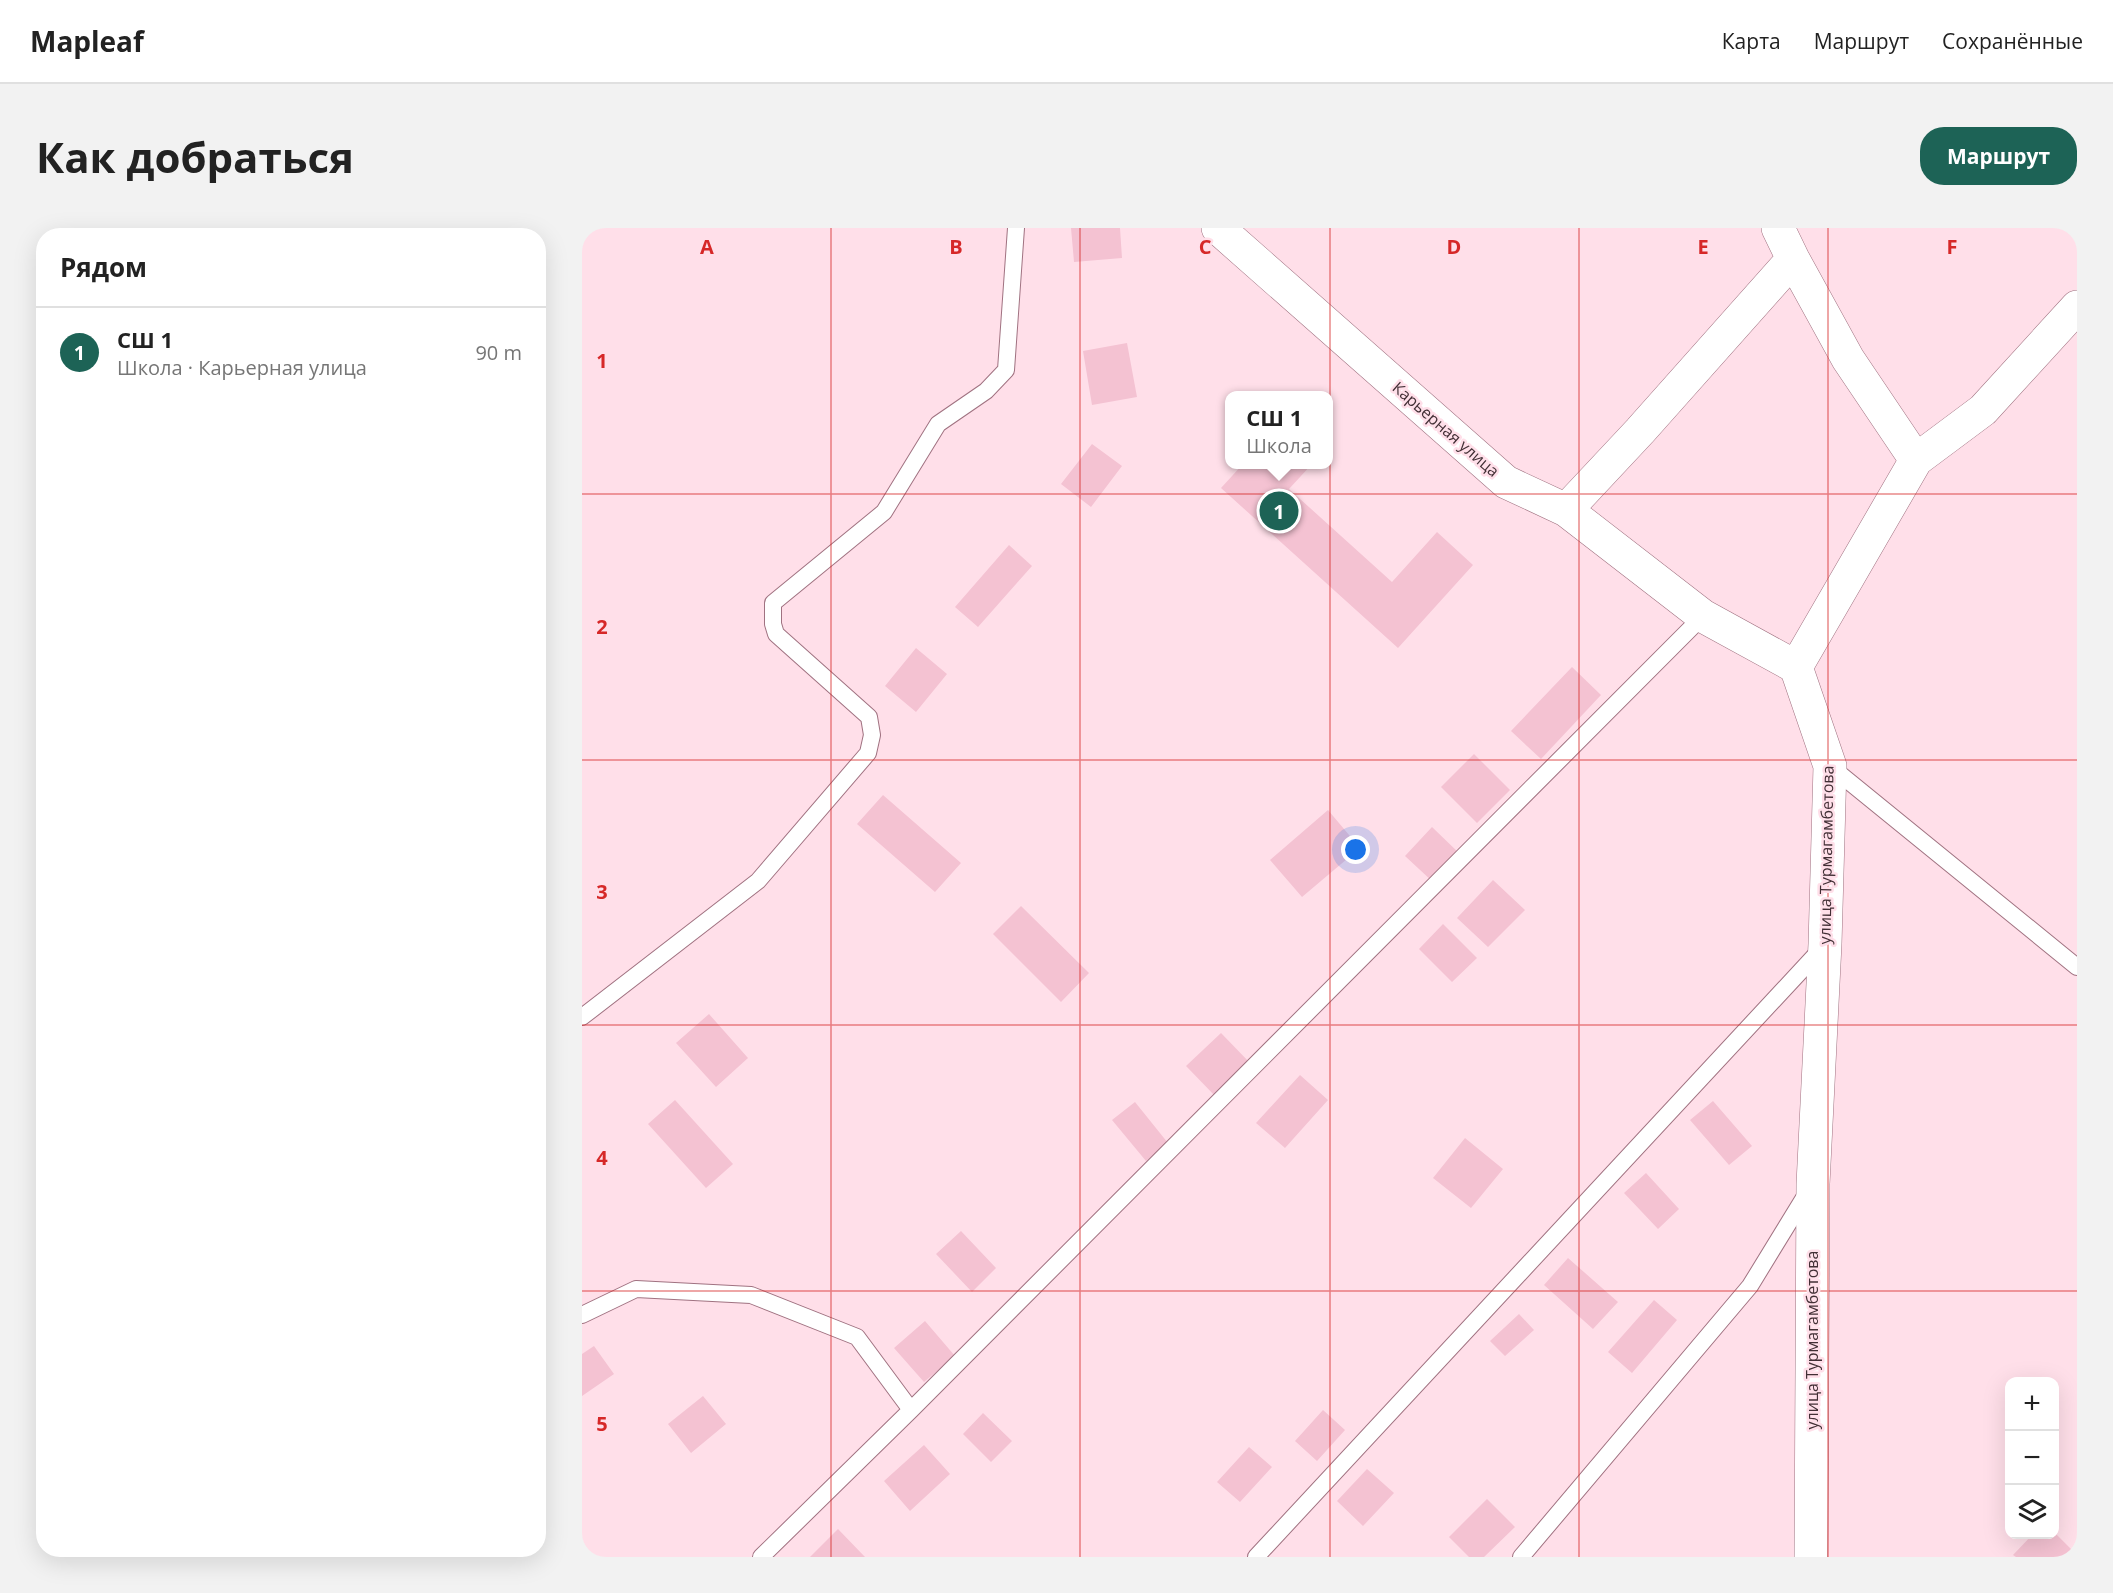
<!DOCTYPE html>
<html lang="ru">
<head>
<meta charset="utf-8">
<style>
  :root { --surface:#fff; --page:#f2f2f2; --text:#222; --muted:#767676; --line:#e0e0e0; --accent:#1d6356 }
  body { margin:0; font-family:"Open Sans",sans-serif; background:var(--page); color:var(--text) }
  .controls { position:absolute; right:18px; bottom:18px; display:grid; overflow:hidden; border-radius:12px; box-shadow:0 6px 24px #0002 }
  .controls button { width:54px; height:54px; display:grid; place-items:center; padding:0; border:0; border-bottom:2px solid var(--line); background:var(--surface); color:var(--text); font:30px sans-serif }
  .you { position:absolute; left:774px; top:622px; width:21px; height:21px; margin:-15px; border:4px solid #fff; border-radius:50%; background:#1a73e8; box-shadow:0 0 0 9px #1a73e833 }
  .badge { display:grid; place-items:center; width:39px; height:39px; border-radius:50%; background:var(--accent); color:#fff; font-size:20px; font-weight:700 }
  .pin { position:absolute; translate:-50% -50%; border:3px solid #fff; box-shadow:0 2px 6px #0006 }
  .popup { position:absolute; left:643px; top:163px; width:108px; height:78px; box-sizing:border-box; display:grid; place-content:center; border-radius:12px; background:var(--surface); filter:drop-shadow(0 2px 4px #0005); font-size:20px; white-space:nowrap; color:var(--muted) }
  .popup b { font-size:22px; color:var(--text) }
  .popup::after { content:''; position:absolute; left:50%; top:100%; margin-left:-12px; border:12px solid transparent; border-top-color:var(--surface) }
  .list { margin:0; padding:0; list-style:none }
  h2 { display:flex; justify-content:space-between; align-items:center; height:78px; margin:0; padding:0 24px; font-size:26px }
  h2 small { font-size:20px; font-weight:400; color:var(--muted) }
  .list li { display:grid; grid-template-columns:39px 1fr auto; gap:18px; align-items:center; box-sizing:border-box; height:90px; padding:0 24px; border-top:2px solid var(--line) }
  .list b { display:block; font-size:22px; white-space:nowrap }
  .list p { margin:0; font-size:20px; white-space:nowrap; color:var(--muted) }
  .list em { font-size:20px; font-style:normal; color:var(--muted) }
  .icon { flex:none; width:33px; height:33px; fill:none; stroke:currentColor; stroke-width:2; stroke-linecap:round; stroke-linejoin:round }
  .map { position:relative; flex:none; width:1495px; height:1329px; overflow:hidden; border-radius:24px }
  header { display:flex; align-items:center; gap:36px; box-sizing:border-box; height:84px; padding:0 30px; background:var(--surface); border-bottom:2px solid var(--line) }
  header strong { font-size:28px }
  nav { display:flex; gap:33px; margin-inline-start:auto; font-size:21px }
  .intro { display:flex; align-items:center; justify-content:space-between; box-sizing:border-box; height:144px; padding:0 36px }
  h1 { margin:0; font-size:42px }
  .button { padding:15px 27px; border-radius:24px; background:var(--accent); color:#fff; font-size:21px; font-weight:700 }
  main { display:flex; gap:36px; padding:0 36px }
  aside { flex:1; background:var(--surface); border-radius:24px; box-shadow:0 6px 24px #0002 }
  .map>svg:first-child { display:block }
  .building { fill:#f4c2d2 }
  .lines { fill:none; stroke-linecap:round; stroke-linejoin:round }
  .service-casing { stroke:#a07281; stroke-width:18 }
  .minor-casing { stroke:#a07281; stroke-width:34 }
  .service { stroke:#fff; stroke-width:16 }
  .minor { stroke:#fff; stroke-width:33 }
  .grid { fill:none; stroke:#d62828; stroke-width:1.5; stroke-opacity:0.55 }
  .labels { text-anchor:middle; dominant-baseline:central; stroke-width:5; stroke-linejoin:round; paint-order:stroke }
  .street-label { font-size:16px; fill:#422f35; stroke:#ffdfe9 }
  .grid-label { font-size:20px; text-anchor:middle; font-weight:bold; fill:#d62828; stroke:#ffdfe9; stroke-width:5; stroke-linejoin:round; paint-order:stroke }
</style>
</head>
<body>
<header>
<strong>Mapleaf</strong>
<nav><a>Карта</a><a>Маршрут</a><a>Сохранённые</a></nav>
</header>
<div class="intro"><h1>Как добраться</h1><a class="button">Маршрут</a></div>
<main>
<aside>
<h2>Рядом<small></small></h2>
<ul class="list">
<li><span class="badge">1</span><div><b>СШ 1</b><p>Школа · Карьерная улица</p></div><em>90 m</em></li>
</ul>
</aside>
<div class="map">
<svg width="1495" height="1329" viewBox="0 0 1495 1329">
  <rect width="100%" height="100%" fill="#ffdfe9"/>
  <!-- building -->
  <path class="building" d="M489 0H538L540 30 492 34Z
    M545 115 555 169 510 177 501 123Z
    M510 216 540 238 509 279 479 256Z
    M661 236H730L707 261 810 354 855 304 891 337 816 420 639 260Z
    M427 317 450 338 396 399 373 379Z
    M334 420 365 446 334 484 303 458Z
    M990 439 1019 467 959 531 929 503Z
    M892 526 928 562 895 595 859 559Z
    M301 567 379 635 353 664 275 596Z
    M746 582 778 620 720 669 688 632Z
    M850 599 878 626 851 654 823 628Z
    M911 652 943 682 906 719 875 690Z
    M439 678 507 745 479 774 411 706Z
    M861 696 895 730 870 754 837 721Z
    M127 786 166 830 134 859 94 815Z
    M639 805 670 837 635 870 604 838Z
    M718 847 746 872 703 920 674 895Z
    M93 872 151 936 124 960 66 896Z
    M1131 873 1170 918 1147 937 1108 892Z
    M553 874 586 915 564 933 530 892Z
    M883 910 921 941 889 980 851 950Z
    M1064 945 1097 981 1076 1001 1042 965Z
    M379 1003 414 1040 390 1064 354 1026Z
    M986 1030 1036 1074 1011 1101 962 1057Z
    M1072 1072 1095 1092 1050 1145 1026 1124Z
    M937 1086 952 1102 923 1128 908 1113Z
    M343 1093 373 1128 342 1154 312 1120Z
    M12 1118 32 1146 0 1168V1126Z
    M121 1168 144 1196 109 1225 86 1196Z
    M741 1182 763 1202 735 1233 713 1213Z
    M401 1185 430 1213 409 1234 381 1206Z
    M342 1217 368 1246 328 1283 302 1253Z
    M667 1219 690 1239 658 1274 635 1254Z
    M785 1241 812 1265 781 1298 755 1273Z
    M905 1271 933 1299 902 1329H887L867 1309Z
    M256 1301 283 1329H228Z
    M1451 1306H1474L1495 1327 1493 1329H1434L1431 1327Z"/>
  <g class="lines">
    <defs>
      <path id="service" d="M1248 538 1495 739
        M0 789 176 653 286 525 290 507 287 489 194 406 191 396V375L302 284 356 196 404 163 424 142 434 0
        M0 1087 54 1061 169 1067 275 1109 329 1182
        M179 1329 329 1182 1121 388
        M674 1329 1241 719
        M939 1329 1168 1058 1225 965"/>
      <path id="minor" d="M636 0 924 254 984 282 1058 203 1211 31
        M1196 0 1211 31 1266 131 1334 232 1214 439 1248 538 1243 716 1231 956 1229 1329
        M1334 232 1401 182 1495 79
        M984 282 1121 388 1214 439"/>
    </defs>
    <!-- service casing -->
    <use href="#service" class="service-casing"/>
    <!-- minor casing -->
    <use href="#minor" class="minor-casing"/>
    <!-- service -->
    <use href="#service" class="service"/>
    <!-- minor -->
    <use href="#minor" class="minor"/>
  </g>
  <!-- grid -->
  <path class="grid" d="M249 0V1329M498 0V1329M748 0V1329M997 0V1329M1246 0V1329M0 266H1495M0 532H1495M0 797H1495M0 1063H1495"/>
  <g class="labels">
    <!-- street labels -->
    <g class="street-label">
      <text transform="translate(864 201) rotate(41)">Карьерная улица</text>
      <text transform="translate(1244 627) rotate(-89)">улица Турмагамбетова</text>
      <text transform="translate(1230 1112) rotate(-90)">улица Турмагамбетова</text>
    </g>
  </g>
  <g class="grid-label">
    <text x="125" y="26">A</text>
    <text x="374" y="26">B</text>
    <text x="623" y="26">C</text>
    <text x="872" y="26">D</text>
    <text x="1121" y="26">E</text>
    <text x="1370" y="26">F</text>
    <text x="20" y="140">1</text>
    <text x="20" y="406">2</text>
    <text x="20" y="671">3</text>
    <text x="20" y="937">4</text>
    <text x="20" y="1203">5</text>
  </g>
</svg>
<div class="controls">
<button>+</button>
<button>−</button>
<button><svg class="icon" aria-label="layers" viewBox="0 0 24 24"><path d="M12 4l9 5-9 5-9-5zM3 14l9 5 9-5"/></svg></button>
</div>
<div class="you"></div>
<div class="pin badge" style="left:697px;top:283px">1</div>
<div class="popup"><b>СШ 1</b>Школа</div>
</div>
</main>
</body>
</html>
